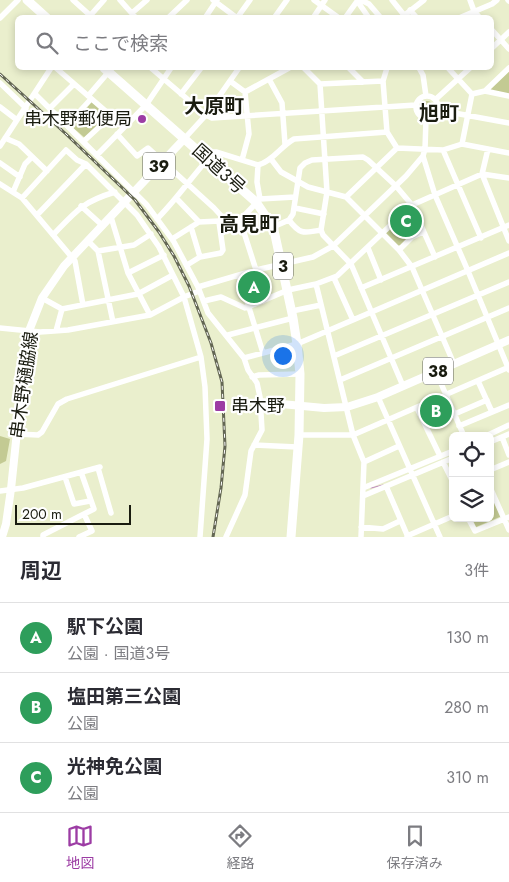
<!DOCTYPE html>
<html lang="ja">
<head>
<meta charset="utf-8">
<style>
  :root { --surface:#fff; --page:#f7f7f7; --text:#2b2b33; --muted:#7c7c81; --line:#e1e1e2; --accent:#9c3ca4 }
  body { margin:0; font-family:Jost,"Noto Sans JP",sans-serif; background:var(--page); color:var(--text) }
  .controls { position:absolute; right:15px; bottom:15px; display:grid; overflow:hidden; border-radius:8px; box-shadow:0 2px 8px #0003 }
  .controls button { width:45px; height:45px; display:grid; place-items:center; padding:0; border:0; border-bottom:1px solid var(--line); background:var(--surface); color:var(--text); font:25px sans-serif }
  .scale { position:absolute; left:15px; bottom:12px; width:116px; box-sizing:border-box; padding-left:5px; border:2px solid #1a1c10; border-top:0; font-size:14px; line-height:18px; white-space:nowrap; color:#1a1c10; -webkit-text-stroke:4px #fff; paint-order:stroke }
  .you { position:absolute; left:282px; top:355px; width:18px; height:18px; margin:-12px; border:4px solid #fff; border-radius:50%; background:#1a73e8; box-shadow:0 0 0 8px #1a73e833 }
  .badge { display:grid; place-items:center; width:32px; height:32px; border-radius:50%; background:var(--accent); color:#fff; font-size:16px; font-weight:700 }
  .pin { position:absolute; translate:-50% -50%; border:2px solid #fff; box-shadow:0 1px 5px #0006 }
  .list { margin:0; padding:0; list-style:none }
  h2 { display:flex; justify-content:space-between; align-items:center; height:65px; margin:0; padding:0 20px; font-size:21px }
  h2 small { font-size:16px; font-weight:400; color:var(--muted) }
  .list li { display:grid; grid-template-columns:32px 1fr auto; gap:15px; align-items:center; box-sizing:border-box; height:70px; padding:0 20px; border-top:1px solid var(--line) }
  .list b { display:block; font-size:19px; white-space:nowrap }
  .list p { margin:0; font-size:16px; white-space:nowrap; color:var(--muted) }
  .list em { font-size:16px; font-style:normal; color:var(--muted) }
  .icon { flex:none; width:28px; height:28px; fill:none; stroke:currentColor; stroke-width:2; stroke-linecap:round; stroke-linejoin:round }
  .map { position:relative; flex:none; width:509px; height:537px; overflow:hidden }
  .search { position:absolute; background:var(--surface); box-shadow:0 2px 8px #0003; left:15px; right:15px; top:15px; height:55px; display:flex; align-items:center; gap:12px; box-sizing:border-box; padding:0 18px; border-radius:8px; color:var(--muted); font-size:19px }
  .sheet { height:275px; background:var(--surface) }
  nav { display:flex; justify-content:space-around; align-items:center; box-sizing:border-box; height:70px; border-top:1px solid var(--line); background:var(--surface); font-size:14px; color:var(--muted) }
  nav a { display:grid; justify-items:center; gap:2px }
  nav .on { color:var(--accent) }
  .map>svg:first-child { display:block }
  .green { fill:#c3ca93 }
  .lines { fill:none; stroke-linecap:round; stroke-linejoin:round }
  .stream { stroke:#c088c3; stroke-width:1 }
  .minor { stroke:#fff; stroke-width:5.5 }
  .major { stroke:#fff; stroke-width:8 }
  .highway { stroke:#fff; stroke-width:9 }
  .rail-casing { stroke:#636653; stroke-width:3 }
  .rail { stroke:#fff; stroke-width:1; stroke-dasharray:4; stroke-linecap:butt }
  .poi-dot { fill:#9c3ca4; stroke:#fff; stroke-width:2 }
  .labels { text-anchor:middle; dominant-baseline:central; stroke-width:4.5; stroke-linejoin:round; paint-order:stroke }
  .shield { fill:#fff; stroke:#5f6058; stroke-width:1 }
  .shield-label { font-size:16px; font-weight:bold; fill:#1a1c10 }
  .poi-label { font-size:18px; fill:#1a1c10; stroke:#fff; text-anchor:end }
  .street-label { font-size:18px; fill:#1a1c10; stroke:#fff }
  .quarter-label { font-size:20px; font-weight:bold; fill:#1a1c10; stroke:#fff }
</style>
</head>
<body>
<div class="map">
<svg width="509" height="537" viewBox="0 0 509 537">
  <rect width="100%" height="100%" fill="#eaefcd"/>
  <!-- green -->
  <path class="green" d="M509 69V94L488 90Z
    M420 108a7 7 0 1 1 14 0a7 7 0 1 1-14 0Z
    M91 101 108 115 85 138 70 125Z
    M410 210 421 233 401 245 396 246 386 234V232Z
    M254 270 263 298 251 304 244 274Z
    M445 400 450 413 427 424 421 410Z
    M0 436 10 439 6 461 0 464Z
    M490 490 502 516 476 527 472 518H490Z"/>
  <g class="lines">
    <!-- stream -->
    <path class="stream" d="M371 488 383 485"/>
    <!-- minor -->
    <path class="minor" d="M73 0 93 18
      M120 0 136 18
      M213 0 237 18
      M314 0 339 18
      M359 0 360 5 369 18
      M361 0 369 4 381 18
      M392 0 404 15
      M470 0 474 11 480 18
      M508 0 509 1
      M410 10 417 18
      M132 13 147 0
      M89 17 104 0
      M0 18 18 0
      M168 18 187 0
      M205 18 217 0
      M237 18 250 0
      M274 18 287 0
      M313 18 325 0
      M345 18 358 0
      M401 18 424 0
      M459 18 492 4 497 0
      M492 30 509 49
      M492 48 509 32
      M56 68 124 127
      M151 68 206 115 212 118 416 105
      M304 68 320 84 327 192 321 230 323 235 351 264 403 386
      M349 68 363 82
      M387 68 383 81 387 132 397 148
      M419 68 423 75 426 96
      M448 68 472 94
      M269 79 282 103 285 144
      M230 81 245 92 249 134 242 160
      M0 83 26 108
      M320 84 383 81
      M485 91 509 68
      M245 92 289 68
      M35 94 147 205 174 242 198 287 208 313 244 358 248 370 257 383 260 397 262 430 251 451 245 495 226 537
      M181 94 201 68
      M472 94 485 91 509 96
      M416 107a11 11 0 1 1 22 0a11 11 0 1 1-22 0Z
      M88 96 112 68
      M436 99 470 68
      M0 107 17 120
      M50 108 74 84
      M438 110 509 123
      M67 125 91 99
      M117 134 137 156 148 148 214 208 226 221
      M5 138 19 144 47 171
      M185 138 206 115 239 68
      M84 141 111 116
      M462 144 472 94
      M0 146 51 68
      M488 149 482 174 509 241
      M443 150 481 238
      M199 152H216L258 165C273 161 281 146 294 139L387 132
      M97 155 146 105 171 68
      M423 156 435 195 468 271 509 370
      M271 159 281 172 308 187 346 197 399 250 412 267 454 364
      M0 163 20 177
      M0 184 22 198 75 261 83 305
      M13 192 25 164 32 157
      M346 197 397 148 443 150 462 144 509 153
      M22 198 66 150 77 160 86 164 137 215 159 247 184 297 201 357 205 387 207 439 200 537
      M177 199 199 222
      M260 199 295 197
      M81 206 103 226
      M295 208 324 214
      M37 215 86 164
      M111 217 128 273 150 315
      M157 219C176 200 190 179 208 159
      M240 220 256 270 263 301
      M289 220C300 235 304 233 321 230
      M191 227 200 257
      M273 227 289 220 293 214 300 168 305 163 312 160 363 157 368 160 396 186 412 205 435 257
      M53 235C76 211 82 202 115 192
      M172 239 199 222 240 220 260 199 257 182 258 165
      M88 241 98 251 113 322
      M368 248 381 280
      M399 250 412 237 423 232
      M98 251 134 245 151 234
      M187 265 200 257 221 253 223 250 219 222
      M128 273 164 255
      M239 275 263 353
      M334 278 353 320
      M316 284 353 435 364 462 361 537
      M198 287 256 270 313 257 333 246 406 176 423 156 425 149 426 119
      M361 288 509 225
      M42 298 62 309 138 294 173 275
      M204 301 221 297 245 308 248 307 288 290 316 284 337 276 412 205 482 174 509 178
      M292 311 321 305
      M0 328 40 332 68 330 150 315 184 297 199 291
      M56 331 62 309
      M228 335 293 318
      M334 356 509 282
      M244 358 297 344 509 253
      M436 372 464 436
      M252 377 259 375 300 374
      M340 380 509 308
      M478 381 492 412
      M378 397 440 537
      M417 408 440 456
      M427 426 487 400
      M459 426 509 405
      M17 434 38 435 42 432 58 404 67 399 201 357
      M299 435H353L509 367
      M486 436 509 425
      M502 437 509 455
      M490 442 509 434
      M254 445 297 447
      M364 462 399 446
      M443 462 453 482
      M98 468 111 513
      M490 470 509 462
      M81 472 94 509 84 514
      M65 477 74 504 90 501
      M386 486 408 537
      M490 487 509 530
      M363 488 453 451
      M0 491 23 488 100 467
      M363 496 453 458
      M468 518 475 531 509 517
      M361 527 383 529 400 521
      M407 536 453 516
      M43 537V535L84 514 92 531 79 537"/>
    <!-- major -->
    <path class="major" d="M260 402 324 408 347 407 378 397 509 340
      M2 537 6 524 11 489 27 336 42 298 64 266 185 138"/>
    <!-- highway -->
    <path class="highway" d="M27 0 47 18
      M104 68 256 202 273 227 275 235 293 318 297 344 300 374 299 435 291 537"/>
    <defs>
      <path id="rail" d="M0 74 66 134 135 200 159 232 174 256 189 286 211 343 222 382 225 446 221 488 213 537"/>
    </defs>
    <!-- rail casing -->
    <use href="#rail" class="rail-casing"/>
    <!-- rail -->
    <use href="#rail" class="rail"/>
  </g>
  <!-- markers -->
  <g class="poi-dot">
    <circle cx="142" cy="119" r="5"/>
    <rect x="214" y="400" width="12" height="12" rx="2.5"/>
  </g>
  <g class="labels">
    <!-- shield labels -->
    <g class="shield">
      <rect x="143" y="152.5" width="32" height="27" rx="4"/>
      <rect x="273" y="252.5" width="20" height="27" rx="4"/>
      <rect x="423" y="357.5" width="30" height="27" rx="4"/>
    </g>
    <g class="shield-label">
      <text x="159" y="166">39</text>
      <text x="283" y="266">3</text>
      <text x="438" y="371">38</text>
    </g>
    <!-- poi labels -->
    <g class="poi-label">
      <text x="132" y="119">串木野郵便局</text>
      <text x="231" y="406" text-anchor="start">串木野</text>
    </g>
    <!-- street labels -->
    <g class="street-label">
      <text transform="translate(219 169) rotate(42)">国道3号</text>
      <text transform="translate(24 385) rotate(-82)">串木野樋脇線</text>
    </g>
    <!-- quarter labels -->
    <g class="quarter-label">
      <text x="214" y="106">大原町</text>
      <text x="439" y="113">旭町</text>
      <text x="249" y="224">高見町</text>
    </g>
  </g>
</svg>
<div class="controls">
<button><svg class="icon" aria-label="locate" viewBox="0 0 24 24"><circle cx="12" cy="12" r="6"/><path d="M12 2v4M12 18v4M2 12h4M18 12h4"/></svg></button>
<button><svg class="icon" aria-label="layers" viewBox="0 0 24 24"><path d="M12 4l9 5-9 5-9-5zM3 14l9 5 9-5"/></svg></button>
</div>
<div class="scale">200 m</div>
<div class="you"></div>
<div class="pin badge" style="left:254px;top:287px;background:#2e9e5b">A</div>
<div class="pin badge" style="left:436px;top:411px;background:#2e9e5b">B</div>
<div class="pin badge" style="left:406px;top:221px;background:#2e9e5b">C</div>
<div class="search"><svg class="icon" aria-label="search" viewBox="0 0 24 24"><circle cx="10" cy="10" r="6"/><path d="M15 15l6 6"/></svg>ここで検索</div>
</div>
<section class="sheet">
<h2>周辺<small>3件</small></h2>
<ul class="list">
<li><span class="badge" style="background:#2e9e5b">A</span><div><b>駅下公園</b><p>公園 · 国道3号</p></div><em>130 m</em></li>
<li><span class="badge" style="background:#2e9e5b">B</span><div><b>塩田第三公園</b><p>公園</p></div><em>280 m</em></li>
<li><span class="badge" style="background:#2e9e5b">C</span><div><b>光神免公園</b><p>公園</p></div><em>310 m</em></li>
</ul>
</section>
<nav>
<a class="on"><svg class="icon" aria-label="map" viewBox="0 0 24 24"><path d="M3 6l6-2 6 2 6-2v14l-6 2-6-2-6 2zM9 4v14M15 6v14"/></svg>地図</a>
<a><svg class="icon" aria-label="directions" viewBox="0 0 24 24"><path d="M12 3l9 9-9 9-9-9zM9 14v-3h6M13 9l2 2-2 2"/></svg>経路</a>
<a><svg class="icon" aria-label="saved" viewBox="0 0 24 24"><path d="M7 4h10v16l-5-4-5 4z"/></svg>保存済み</a>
</nav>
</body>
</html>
